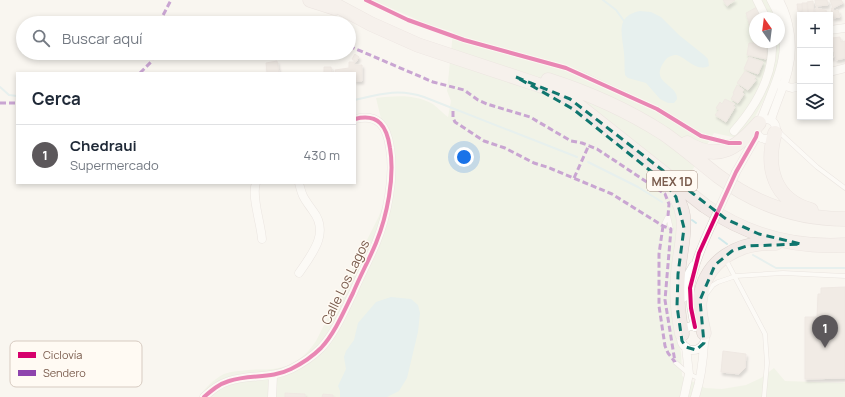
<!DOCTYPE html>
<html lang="es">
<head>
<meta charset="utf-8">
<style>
  :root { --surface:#fff; --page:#f2f2f3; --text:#1f2937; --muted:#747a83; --line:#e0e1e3; --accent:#5c585b }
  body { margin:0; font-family:Manrope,sans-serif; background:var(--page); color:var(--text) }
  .controls { position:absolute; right:12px; top:12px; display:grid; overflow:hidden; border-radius:0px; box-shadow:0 2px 6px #0003 }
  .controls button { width:36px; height:36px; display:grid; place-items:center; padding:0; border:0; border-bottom:1px solid var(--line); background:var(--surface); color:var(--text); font:20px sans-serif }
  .compass { position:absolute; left:749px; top:12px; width:36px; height:36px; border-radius:50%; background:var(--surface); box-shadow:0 2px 6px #0003; rotate:346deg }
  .you { position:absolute; left:464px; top:157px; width:14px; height:14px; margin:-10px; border:3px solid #fff; border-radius:50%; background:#1a73e8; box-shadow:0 0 0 6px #1a73e833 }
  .badge { display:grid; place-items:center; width:26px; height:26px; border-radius:50%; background:var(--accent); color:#fff; font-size:13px; font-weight:700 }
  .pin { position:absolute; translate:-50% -33px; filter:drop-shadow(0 1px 2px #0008) }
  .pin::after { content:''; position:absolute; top:21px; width:14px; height:12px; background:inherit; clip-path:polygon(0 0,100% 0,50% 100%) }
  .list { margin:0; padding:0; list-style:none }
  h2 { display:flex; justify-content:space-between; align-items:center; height:52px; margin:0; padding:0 16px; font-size:17px }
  h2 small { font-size:13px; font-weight:400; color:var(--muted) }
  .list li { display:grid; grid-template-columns:26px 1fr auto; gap:12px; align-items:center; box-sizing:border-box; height:60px; padding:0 16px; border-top:1px solid var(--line) }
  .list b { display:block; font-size:15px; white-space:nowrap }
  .list p { margin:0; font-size:13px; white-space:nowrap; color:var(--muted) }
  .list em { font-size:13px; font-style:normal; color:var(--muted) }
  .icon { flex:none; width:22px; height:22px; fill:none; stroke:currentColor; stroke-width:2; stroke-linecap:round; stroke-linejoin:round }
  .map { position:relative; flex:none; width:845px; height:397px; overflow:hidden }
  .search { position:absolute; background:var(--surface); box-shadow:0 2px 6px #0003; left:16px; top:16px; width:340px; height:44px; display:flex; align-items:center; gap:10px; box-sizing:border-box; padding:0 14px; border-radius:22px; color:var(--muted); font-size:15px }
  .panel { position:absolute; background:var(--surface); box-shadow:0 2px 6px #0003; left:16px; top:72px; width:340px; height:112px; border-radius:0px }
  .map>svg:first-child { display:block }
  .green { fill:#e7f0db }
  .water { fill:#d0e8ea }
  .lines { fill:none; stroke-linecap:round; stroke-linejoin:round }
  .stream { stroke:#d0e8ea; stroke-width:2 }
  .building { fill:#e6ded7; stroke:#e2d8d2; filter:url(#shadow) }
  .lane-casing { stroke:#d7d1cb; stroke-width:5 }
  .street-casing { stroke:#d7d1cb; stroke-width:9 }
  .highway-casing { stroke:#dad1cc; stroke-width:15 }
  .lane { stroke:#fefefd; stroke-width:4 }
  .street { stroke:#fefefd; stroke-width:8 }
  .highway { stroke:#f2eae7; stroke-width:14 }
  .street-bridge-casing { stroke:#d7d1cb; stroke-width:9; stroke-linecap:butt }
  .street-bridge { stroke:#fefefd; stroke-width:8 }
  .quiet { stroke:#8e44ad; stroke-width:3; stroke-dasharray:6 3; stroke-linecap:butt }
  .cycleway-casing { stroke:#fffaf3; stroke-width:6 }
  .cycleway { stroke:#d6006c; stroke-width:4 }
  .marked { fill:none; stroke:#0f766e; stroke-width:3; stroke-dasharray:8 5; stroke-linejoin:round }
  .labels { text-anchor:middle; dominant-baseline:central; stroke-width:3; stroke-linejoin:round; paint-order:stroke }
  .shield { fill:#fffaf3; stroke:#a28b7f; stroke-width:1 }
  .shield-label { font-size:12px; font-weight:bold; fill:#7a5c4d }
  .street-label { font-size:13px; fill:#7a5c4d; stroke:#fffaf3 }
  .key { fill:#fffaf3; stroke:#d7cbc1; stroke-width:1 }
  .key-label { font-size:11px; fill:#7a5c4d }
</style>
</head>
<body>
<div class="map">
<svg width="845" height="397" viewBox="0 0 845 397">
  <defs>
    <filter id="shadow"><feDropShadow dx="1.5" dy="3" stdDeviation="1" flood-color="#0004"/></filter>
  </defs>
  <rect width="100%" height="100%" fill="#f9f5f0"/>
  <!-- green -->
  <path class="green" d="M372 0H768L777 18H755V42H779V36L782 52 772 85 751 124 737 138 714 133 675 200 679 215 675 329 681 353 682 376 705 388 722 389 746 385 761 378 774 368 785 381 845 383V397H199C205 388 214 379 224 374 232 371 240 371 248 370 257 369 265 370 273 369 292 367 306 356 316 341L378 218 384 204 387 187 388 148 376 98C394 96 413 94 431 103 437 106 442 113 448 117L451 101 447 91 453 32 427 24Z"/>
  <!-- water -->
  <path class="water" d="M640 11 651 12 661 17 679 35 704 55 708 59 709 66C696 72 688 59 677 55 671 55 667 57 664 62 649 83 678 84 677 99L674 103H668L660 99 646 83 628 78 625 75C624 68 625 60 624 53 622 34 615 16 640 11Z
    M391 297 411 299 418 305 420 313 418 332 407 378 399 391 387 397H340V391L338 386 346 369 344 357 346 351 354 340 358 323 376 302Z"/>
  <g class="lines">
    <!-- stream -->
    <path class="stream" d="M603 0 616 10 624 21
      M0 87 9 95 17 96
      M355 100C380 94 399 88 424 97L577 157
      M588 162 638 187 662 202
      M692 220 696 223
      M719 238 727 244
      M753 255 776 268H845"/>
  </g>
  <!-- building -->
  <path class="building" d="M723 0H735L727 6Z
    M815 0H827L828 5 816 6Z
    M830 0H841L843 3 833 8Z
    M813 1 814 15H809L807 2Z
    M802 3H807L808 15H803Z
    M797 4H802V11H798Z
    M757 7 764 18H755V25L750 26 746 13Z
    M817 7 819 9 826 10 827 15H817L815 10Z
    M831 8H833L834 11 838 10 840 17 833 18Z
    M840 37 841 42 845 41V58L836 60 832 38Z
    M749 43H767L766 59 747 55Z
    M830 43 833 58H830Z
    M355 54 359 57 356 62 352 59Z
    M749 57 763 62 758 74 744 69Z
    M277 61 279 73H267L266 63Z
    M349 62H354L355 65H362V81H355V73H336L335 70 349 68Z
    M324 67H331L332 73H324Z
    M745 71 756 77 754 79 756 80 748 90 737 83Z
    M737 85 744 90 742 92 744 94 738 103 731 99 734 94 733 93Z
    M725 99 735 104 733 106 735 107 726 122 715 115 719 110 716 108 720 102 722 104Z
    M845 287V378L805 379V317H817L818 294H821V288Z
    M723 351 746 354 745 368 739 374 721 372Z
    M285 393 305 394V397H285Z
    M323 394 333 395V397H322Z"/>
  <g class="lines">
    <defs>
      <path id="lane" d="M366 0 408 20 464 40 552 64 582 74 657 109 701 136 731 143
        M778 131 817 167 845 188
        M668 216 671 229
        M663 226 668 216
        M726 260 765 334 767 363 764 397
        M707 293 713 285 718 282 736 276 783 273 845 276
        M675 362 689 374 700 379"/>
      <path id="street" d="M757 0 766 18
        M830 30 845 28
        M830 72 845 68
        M778 84 792 88 800 86
        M756 129a10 10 0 1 1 20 0a10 10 0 1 1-20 0Z
        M761 120C777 77 798 45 771 0
        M771 120C776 103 784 87 788 70 794 47 790 20 779 0
        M734 131C755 107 774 75 772 42
        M736 172 756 137 757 133
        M256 183C251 195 261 224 262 239
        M299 273C312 254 330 233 313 211 304 198 303 199 299 183
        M683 298 688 275 693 266
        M681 338a12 12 0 1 1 24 0a12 12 0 1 1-24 0Z
        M695 327C692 314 690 302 690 289 692 268 703 243 712 224
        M204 397C212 390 219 384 229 381 250 374 271 379 291 369 301 364 313 356 321 348 335 333 344 311 353 293 360 276 369 260 376 243 387 216 395 177 390 148 387 127 379 113 355 119
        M272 397 273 376
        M684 397 689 374 686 347
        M695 397C701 379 703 362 704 343"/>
      <path id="highway" d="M310 0 335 8
        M326 0 371 24 418 45 536 84 550 89 570 99 705 206C746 235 794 248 845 245
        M548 80C589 93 627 110 663 133 682 146 700 162 718 176 755 204 799 219 845 219
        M775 133C765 167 774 200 811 210
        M687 143C718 163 738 147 759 123
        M664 182C695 212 681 237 678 274 676 294 678 314 682 334
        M704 333C702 323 698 310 700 300 705 259 739 242 776 243"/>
    </defs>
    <!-- lane casing -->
    <use href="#lane" class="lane-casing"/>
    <!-- street casing -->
    <use href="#street" class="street-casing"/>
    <!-- highway casing -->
    <use href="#highway" class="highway-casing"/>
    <!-- lane -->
    <use href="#lane" class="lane"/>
    <!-- street -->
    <use href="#street" class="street"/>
    <!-- highway -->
    <use href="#highway" class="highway"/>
    <defs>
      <path id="street-bridge" d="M712 224 736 172"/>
    </defs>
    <!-- street-bridge casing -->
    <use href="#street-bridge" class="street-bridge-casing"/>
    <!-- street-bridge -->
    <use href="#street-bridge" class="street-bridge"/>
    <!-- quiet -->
    <path class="quiet" d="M159 23 171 0
      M349 46 433 82 464 90 478 100 487 104 530 117 571 141 582 143 597 149 665 194 669 204 668 216
      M140 73 151 62 154 53
      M0 103H17
      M453 111V118L455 122 484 141 505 148 534 163 547 167 612 194 663 226 671 229 665 300 675 362
      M574 178 589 145
      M663 226 659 254V306L665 346 668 353 675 362"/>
    <defs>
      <path id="cycleway" d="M366 0 408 20 464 40 566 68 657 109 701 136 729 143H740
        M695 327 691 308 690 288 699 253 736 172 756 137 757 133
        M204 397C212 390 219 384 229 381 250 374 271 379 291 369 301 364 313 356 321 348 335 333 344 311 353 293 360 276 369 260 376 243 387 216 395 177 390 148 387 127 379 113 355 119"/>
    </defs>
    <!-- cycleway casing -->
    <use href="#cycleway" class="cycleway-casing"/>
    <!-- cycleway -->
    <use href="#cycleway" class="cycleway"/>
  </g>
  <!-- marked area -->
  <path d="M0 0H845V397H0ZM516 77 570 99 726 219 759 234 801 244 747 246 732 251 715 265 700 300 704 343 696 350 686 347 682 341 677 306 678 274 684 228 676 197 662 180 573 109Z" fill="#f9f5f0" fill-opacity=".55" fill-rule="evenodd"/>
  <path class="marked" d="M516 77 570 99 726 219 759 234 801 244 747 246 732 251 715 265 700 300 704 343 696 350 686 347 682 341 677 306 678 274 684 228 676 197 662 180 573 109Z"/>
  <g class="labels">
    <!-- shield labels -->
    <rect class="shield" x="647" y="171" width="50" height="20" rx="3"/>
    <g class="shield-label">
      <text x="672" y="181">MEX 1D</text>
    </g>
    <!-- street labels -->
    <g class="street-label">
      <text transform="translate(345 282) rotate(-64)">Calle Los Lagos</text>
    </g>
  </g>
  <!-- legend -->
  <rect x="10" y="341" width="132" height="46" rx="6" class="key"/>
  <rect x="18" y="352" width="18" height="6" fill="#d6006c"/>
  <rect x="18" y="370" width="18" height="6" fill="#8e44ad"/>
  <g class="key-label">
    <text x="43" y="359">Ciclovía</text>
    <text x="43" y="377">Sendero</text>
  </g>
</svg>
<div class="controls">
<button>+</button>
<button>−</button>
<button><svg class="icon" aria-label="layers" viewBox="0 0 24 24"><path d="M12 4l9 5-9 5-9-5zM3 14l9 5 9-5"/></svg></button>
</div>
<svg class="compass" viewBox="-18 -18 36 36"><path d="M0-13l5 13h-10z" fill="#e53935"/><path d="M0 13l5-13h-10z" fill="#747a83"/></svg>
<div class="you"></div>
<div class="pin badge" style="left:825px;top:348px">1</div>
<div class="search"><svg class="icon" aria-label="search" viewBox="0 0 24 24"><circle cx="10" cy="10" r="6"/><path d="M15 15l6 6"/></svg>Buscar aquí</div>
<section class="panel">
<h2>Cerca<small></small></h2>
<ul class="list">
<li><span class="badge">1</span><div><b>Chedraui</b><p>Supermercado</p></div><em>430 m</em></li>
</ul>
</section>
</div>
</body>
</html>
